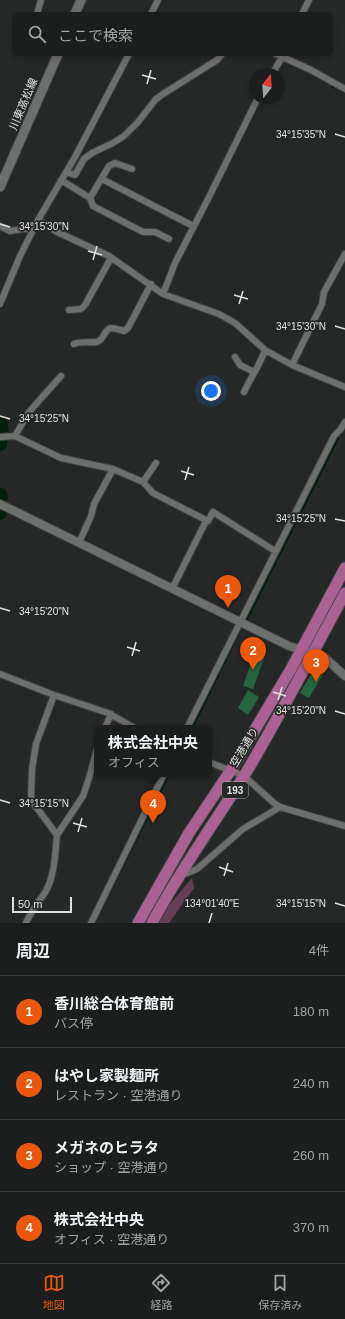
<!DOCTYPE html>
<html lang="ja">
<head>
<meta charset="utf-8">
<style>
  :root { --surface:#1c1e1d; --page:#252726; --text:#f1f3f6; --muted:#a0a2a4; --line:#3a3c3b; --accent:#ea580c }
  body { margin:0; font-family:Arial,"Noto Sans JP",sans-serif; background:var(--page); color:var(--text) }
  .compass { position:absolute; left:249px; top:68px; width:36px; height:36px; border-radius:50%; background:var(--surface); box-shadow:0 2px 6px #0003; rotate:17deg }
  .scale { position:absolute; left:12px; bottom:10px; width:60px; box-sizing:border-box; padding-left:4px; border:2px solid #e0e2e1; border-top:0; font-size:11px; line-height:14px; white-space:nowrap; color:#e0e2e1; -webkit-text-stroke:3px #262827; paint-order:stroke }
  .you { position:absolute; left:211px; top:391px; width:14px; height:14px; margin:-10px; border:3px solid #fff; border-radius:50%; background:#1a73e8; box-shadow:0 0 0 6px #1a73e833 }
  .badge { display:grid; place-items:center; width:26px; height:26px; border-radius:50%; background:var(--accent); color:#fff; font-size:13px; font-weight:700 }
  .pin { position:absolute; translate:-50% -33px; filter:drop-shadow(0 1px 2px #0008) }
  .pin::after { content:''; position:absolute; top:21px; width:14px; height:12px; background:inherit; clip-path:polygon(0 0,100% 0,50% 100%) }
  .popup { position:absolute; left:94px; top:725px; width:118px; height:52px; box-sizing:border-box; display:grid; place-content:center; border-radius:6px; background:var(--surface); filter:drop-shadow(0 1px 3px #0005); font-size:13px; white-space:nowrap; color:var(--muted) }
  .popup b { font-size:15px; color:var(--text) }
  .popup::after { content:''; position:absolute; left:50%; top:100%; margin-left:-8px; border:8px solid transparent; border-top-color:var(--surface) }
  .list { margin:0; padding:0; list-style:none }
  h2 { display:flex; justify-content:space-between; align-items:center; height:52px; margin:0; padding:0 16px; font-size:17px }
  h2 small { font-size:13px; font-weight:400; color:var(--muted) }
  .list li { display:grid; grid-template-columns:26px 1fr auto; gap:12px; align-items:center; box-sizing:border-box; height:72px; padding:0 16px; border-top:1px solid var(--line) }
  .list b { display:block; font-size:15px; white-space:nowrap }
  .list p { margin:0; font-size:13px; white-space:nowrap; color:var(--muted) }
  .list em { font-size:13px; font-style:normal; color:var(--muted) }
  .icon { flex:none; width:22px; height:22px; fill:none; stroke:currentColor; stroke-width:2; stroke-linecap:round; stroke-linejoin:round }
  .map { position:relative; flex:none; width:345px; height:923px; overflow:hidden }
  .search { position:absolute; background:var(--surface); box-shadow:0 2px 6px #0003; left:12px; right:12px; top:12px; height:44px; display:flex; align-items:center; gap:10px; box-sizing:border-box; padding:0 14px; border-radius:6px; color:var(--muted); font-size:15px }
  .sheet { height:340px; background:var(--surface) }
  nav { display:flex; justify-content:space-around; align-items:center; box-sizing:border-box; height:56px; border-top:1px solid var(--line); background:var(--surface); font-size:11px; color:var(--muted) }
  nav a { display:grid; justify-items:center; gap:2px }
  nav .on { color:var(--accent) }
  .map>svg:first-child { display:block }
  .green { fill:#643e57 }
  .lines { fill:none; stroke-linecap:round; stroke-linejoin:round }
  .stream { stroke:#001f0d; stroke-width:2.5 }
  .river { stroke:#001f0d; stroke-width:14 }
  .building { fill:#256641 }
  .minor-casing { stroke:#414342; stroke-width:8 }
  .tertiary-casing { stroke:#414342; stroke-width:10 }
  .secondary-casing { stroke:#414342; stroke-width:11 }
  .trunk-casing { stroke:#414342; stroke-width:13 }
  .minor { stroke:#6d6f6d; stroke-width:6 }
  .tertiary { stroke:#6d6f6d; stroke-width:8 }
  .secondary { stroke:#6d6f6d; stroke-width:9 }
  .trunk { stroke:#aa6292; stroke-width:11 }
  .ticks { fill:none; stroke:#e0e2e1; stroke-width:1.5 }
  .labels { text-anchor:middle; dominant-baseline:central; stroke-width:3.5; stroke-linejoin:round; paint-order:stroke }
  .shield { fill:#262827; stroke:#a8aaa9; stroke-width:1 }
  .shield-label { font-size:10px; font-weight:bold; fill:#e0e2e1 }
  .street-label { font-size:11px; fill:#e0e2e1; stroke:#262827 }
  .ticks-label { font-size:10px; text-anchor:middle; fill:#e0e2e1; stroke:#262827; stroke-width:3.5; stroke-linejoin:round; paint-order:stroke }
</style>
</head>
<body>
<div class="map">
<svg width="345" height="923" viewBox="0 0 345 923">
  <rect width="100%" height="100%" fill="#262827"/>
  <!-- green -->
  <path class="green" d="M192 878 194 888 169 923H157L161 915Z"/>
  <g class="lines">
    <!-- stream -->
    <path class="stream" d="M332 86 345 92
      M247 619 338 438
      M192 728 238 634
      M94 923 169 774"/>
    <!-- river -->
    <path class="river" d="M0 422 2 431 0 444
      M0 495 1 497
      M0 513V512"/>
  </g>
  <!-- building -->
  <path class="building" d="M254 654 264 658 253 689 243 686Z
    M316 666 325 671 309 698 300 693Z
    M248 690 259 697 248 715 238 708Z"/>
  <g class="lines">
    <defs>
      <path id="minor" d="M37 14 41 0
        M151 14 158 0
        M302 14 309 0
        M276 54 311 70 345 89
        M272 74 284 54
        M66 172 75 175 84 159 92 153 113 143 124 136 138 122 156 99 163 94 217 60 222 54
        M102 179 193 226
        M61 180 90 198 93 206 143 232H155L169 239
        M90 198 109 166 115 163 132 169
        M38 220 57 232 109 256 163 294 219 314 235 323 265 350 292 365 345 387
        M0 226 10 231 35 227
        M163 294 175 263 208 199 258 98
        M0 304 20 256 38 220 75 157 129 54
        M69 310 81 309 85 305 111 258
        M74 344C81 341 88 343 96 342 104 341 104 329 111 328 115 328 120 330 124 331L128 328 151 284
        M235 357 240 365 254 372
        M292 365 322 304 324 292 345 254
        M244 392C251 377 260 365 265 350
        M15 436 29 412 61 376
        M0 437 15 436 61 458 113 469 143 482 153 493 208 521 213 512 275 551
        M143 482 156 463
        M79 543 91 516 94 504 113 469
        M172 589 206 521
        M0 674 54 695 108 713 135 728
        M105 728 111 714
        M187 728 334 436 340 430 345 422
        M209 762 244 776 274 803 280 807 345 826
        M57 835 83 796 89 778 97 749
        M180 876 197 869 243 829 280 807
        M26 923C31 911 39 902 46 891 55 874 55 854 57 835L31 800 32 769 36 744 54 695
        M91 923 164 774"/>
      <path id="tertiary" d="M0 504 289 646 324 657 345 676"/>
      <path id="secondary" d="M75 14 81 0
        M0 187 58 54"/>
      <path id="trunk" d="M138 923 189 833 231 770 291 669 345 568
        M152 923C179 872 213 825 244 776 280 716 312 654 345 593"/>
    </defs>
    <!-- minor casing -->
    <use href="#minor" class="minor-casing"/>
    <!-- tertiary casing -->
    <use href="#tertiary" class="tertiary-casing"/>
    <!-- secondary casing -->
    <use href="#secondary" class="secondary-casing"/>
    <!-- trunk casing -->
    <use href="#trunk" class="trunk-casing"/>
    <!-- minor -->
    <use href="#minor" class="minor"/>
    <!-- tertiary -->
    <use href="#tertiary" class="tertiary"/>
    <!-- secondary -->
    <use href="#secondary" class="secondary"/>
    <!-- trunk -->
    <use href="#trunk" class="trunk"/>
  </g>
  <!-- ticks -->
  <path class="ticks" d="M142 75 156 79M147 84 151 70M335 134 345 137M0 224 10 227M88 251 102 255M93 260 97 246M234 295 248 299M239 304 243 291M335 326 345 329M0 416 10 419M181 471 194 475M185 480 189 467M335 519 345 521M0 608 10 611M127 647 140 651M132 656 136 642M273 692 286 696M278 700 282 687M335 711 345 714M0 800 10 803M73 823 87 827M78 832 82 818M219 867 233 872M224 876 228 863M335 903 345 906M209 923 212 913"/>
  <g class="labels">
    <!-- shield labels -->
    <rect class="shield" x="222" y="782" width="26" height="16" rx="3"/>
    <g class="shield-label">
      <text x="235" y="790">193</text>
    </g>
    <!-- street labels -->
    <g class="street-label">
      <text transform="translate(23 104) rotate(-67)">川東高松線</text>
      <text transform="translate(244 747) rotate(-59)">空港通り</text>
    </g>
  </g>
  <g class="ticks-label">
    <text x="301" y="138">34°15'35"N</text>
    <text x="44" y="230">34°15'30"N</text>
    <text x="301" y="330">34°15'30"N</text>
    <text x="44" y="422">34°15'25"N</text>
    <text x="301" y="522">34°15'25"N</text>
    <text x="44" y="615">34°15'20"N</text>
    <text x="301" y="714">34°15'20"N</text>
    <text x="44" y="807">34°15'15"N</text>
    <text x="301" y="907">34°15'15"N</text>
    <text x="212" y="907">134°01'40"E</text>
  </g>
</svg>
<svg class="compass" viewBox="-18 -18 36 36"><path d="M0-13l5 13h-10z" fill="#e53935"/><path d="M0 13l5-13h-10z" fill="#a0a2a4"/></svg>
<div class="scale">50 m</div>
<div class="you"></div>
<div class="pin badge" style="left:228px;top:608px">1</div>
<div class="pin badge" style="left:253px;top:670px">2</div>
<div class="pin badge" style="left:316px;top:682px">3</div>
<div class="pin badge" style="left:153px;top:823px">4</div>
<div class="popup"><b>株式会社中央</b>オフィス</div>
<div class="search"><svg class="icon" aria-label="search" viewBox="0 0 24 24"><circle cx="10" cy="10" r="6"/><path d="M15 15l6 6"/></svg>ここで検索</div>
</div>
<section class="sheet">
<h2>周辺<small>4件</small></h2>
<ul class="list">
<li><span class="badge">1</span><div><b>香川総合体育館前</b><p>バス停</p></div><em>180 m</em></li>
<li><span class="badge">2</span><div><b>はやし家製麺所</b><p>レストラン · 空港通り</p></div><em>240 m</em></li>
<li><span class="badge">3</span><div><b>メガネのヒラタ</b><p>ショップ · 空港通り</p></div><em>260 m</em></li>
<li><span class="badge">4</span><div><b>株式会社中央</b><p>オフィス · 空港通り</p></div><em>370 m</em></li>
</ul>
</section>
<nav>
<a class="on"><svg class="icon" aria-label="map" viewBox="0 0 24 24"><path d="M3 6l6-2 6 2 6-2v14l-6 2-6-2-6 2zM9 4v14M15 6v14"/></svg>地図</a>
<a><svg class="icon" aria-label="directions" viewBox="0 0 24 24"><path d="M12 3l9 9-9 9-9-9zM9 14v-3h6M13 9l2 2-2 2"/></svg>経路</a>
<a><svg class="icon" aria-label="saved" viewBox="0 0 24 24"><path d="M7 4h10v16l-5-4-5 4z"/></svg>保存済み</a>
</nav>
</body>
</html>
